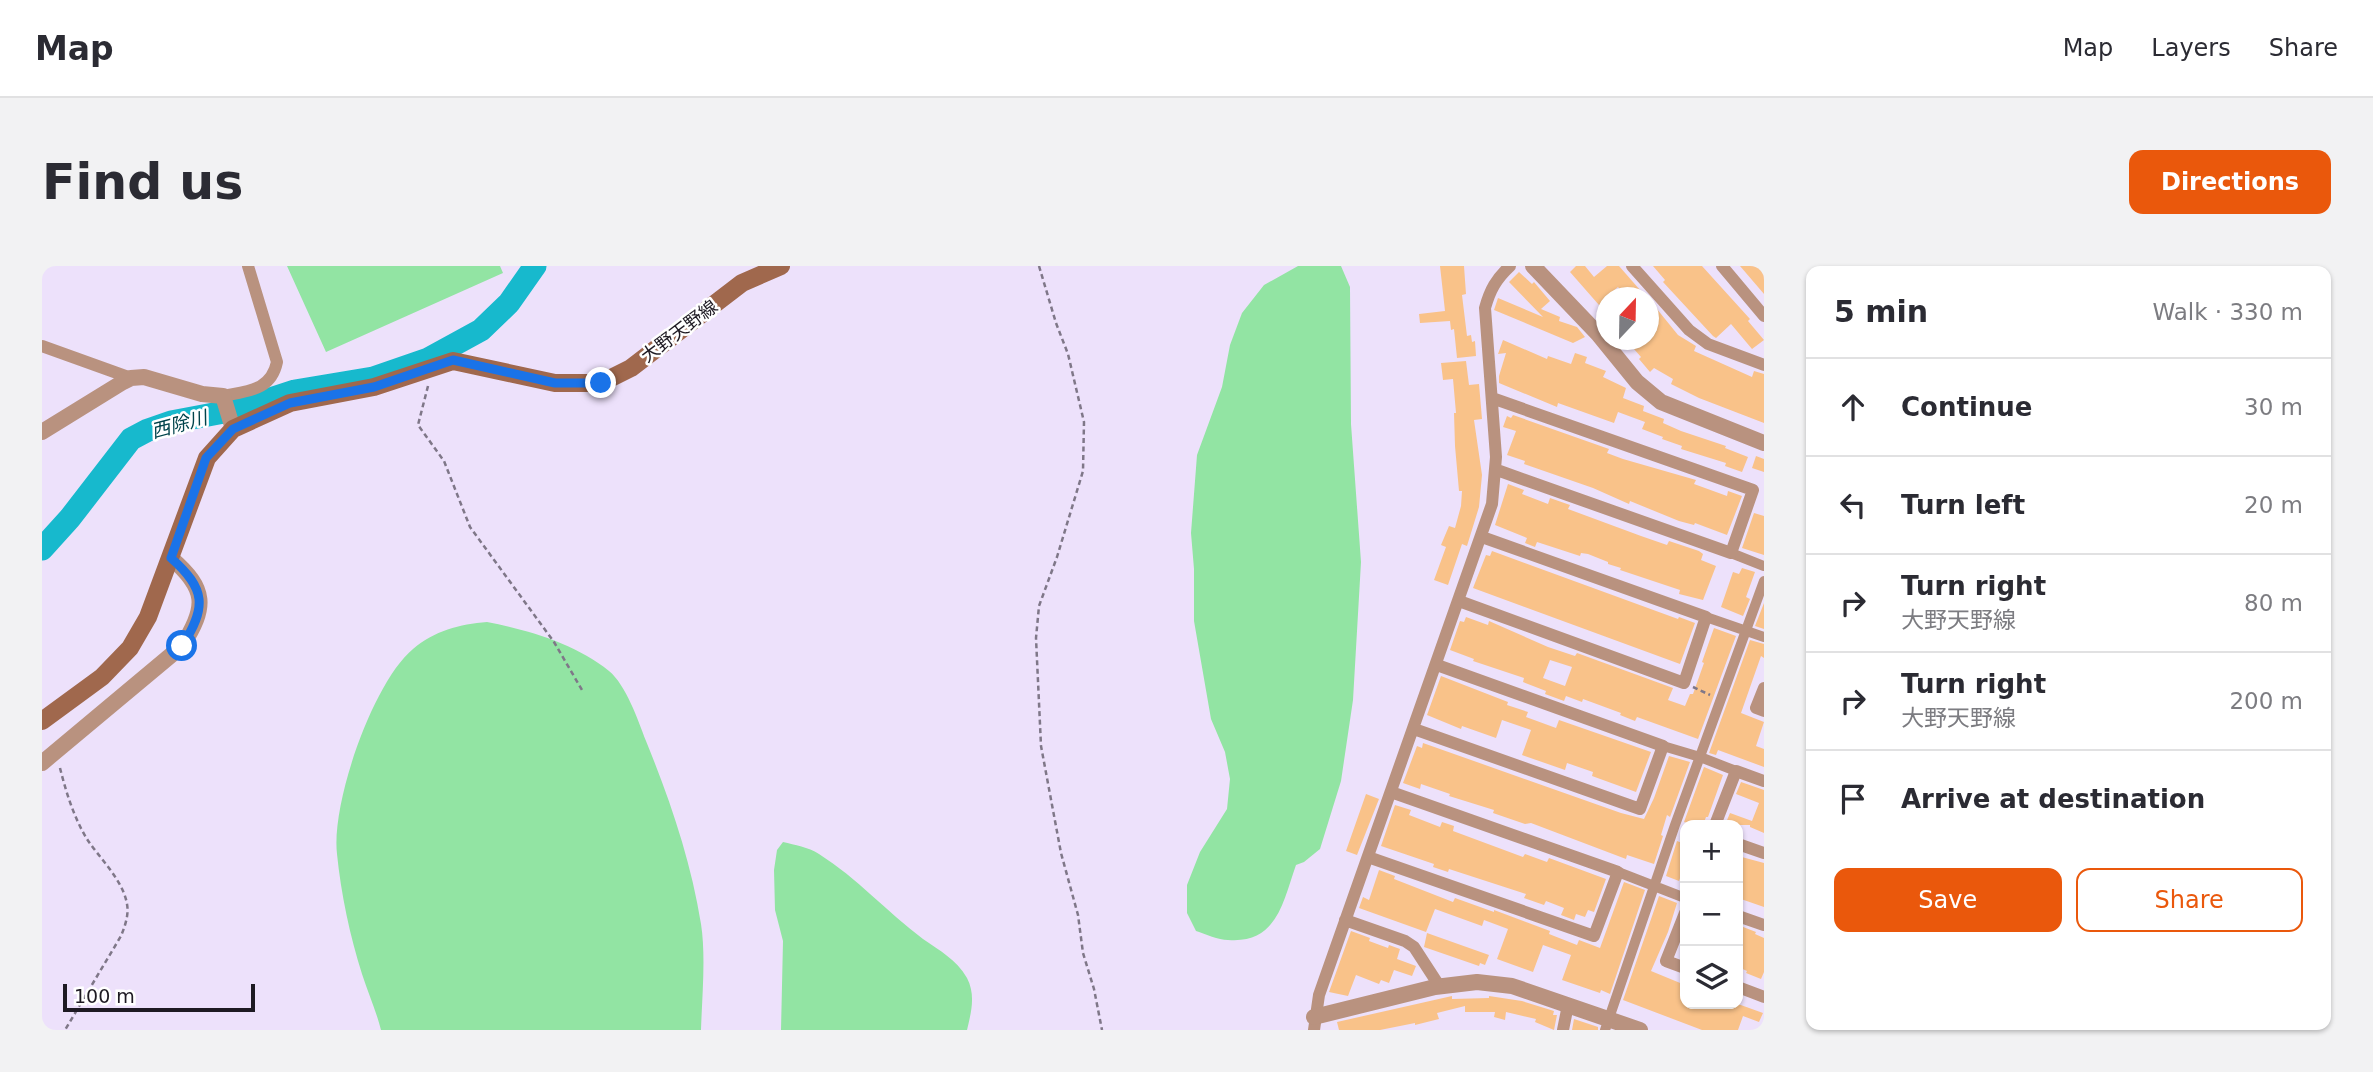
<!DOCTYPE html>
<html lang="en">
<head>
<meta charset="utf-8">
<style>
  :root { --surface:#fff; --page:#f2f2f3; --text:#2b2b33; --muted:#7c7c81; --line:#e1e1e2; --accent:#ea580c }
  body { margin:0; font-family:"DejaVu Sans","Noto Sans JP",sans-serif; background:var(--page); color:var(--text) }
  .controls { position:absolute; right:21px; bottom:21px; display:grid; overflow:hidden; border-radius:14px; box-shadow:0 2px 5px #0004 }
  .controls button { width:63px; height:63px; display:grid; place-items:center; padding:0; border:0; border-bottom:2px solid var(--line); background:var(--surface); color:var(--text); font:35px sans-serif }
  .compass { position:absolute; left:1554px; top:21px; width:63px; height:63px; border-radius:50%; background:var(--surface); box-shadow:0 2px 5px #0004; rotate:22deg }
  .scale { position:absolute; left:21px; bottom:18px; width:192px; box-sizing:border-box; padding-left:7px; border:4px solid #1e1a23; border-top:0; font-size:19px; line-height:24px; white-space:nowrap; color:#1e1a23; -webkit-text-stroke:5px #fff; paint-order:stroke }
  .stop { position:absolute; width:21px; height:21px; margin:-16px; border:5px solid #1a73e8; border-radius:50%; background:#fff }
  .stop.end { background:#1a73e8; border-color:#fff; box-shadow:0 2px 7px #0008 }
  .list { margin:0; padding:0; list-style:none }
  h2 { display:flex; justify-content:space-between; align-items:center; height:91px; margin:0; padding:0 28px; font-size:30px }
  h2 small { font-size:23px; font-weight:400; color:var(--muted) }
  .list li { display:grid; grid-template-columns:46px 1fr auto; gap:21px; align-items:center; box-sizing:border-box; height:98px; padding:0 28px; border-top:2px solid var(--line) }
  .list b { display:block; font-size:26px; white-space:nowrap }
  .list p { margin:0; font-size:23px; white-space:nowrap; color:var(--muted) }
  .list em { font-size:23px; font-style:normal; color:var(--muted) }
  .actions { display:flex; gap:14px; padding:21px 28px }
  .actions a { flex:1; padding:16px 0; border:2px solid var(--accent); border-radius:14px; text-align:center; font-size:24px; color:var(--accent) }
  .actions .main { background:var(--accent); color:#fff }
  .icon { flex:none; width:38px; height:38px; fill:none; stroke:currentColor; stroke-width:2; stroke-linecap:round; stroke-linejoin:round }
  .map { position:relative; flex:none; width:1722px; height:764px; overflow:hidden; border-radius:14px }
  header { display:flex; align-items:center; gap:42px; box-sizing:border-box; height:98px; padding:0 35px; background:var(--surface); border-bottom:2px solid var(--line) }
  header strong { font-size:33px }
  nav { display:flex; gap:38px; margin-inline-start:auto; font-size:24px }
  .intro { display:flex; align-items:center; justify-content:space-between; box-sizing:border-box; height:168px; padding:0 42px }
  h1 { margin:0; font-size:49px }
  .button { padding:18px 32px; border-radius:14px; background:var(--accent); color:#fff; font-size:24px; font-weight:700 }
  main { display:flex; gap:42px; padding:0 42px }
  aside { flex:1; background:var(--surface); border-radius:14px; box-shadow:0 2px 5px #0004 }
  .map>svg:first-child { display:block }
  .green { fill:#92e4a3 }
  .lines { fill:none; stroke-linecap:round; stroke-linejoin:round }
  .river { stroke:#17b9cd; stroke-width:23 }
  .building { fill:#f9c289; fill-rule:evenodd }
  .path { stroke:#7f7788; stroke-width:2.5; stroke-dasharray:5 3.5; stroke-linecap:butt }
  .pedestrian { stroke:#b9927f; stroke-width:10 }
  .minor { stroke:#b9927f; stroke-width:12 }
  .tertiary { stroke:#b9927f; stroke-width:16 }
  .secondary { stroke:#a0684d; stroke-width:18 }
  .route { stroke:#1a73e8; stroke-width:9 }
  .labels { text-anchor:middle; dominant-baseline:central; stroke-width:5; stroke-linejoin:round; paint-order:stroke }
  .street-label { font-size:18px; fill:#1e1a23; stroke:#fff }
  .water-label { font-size:19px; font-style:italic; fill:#00434b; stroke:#fff }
</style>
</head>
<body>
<header>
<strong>Map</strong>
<nav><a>Map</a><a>Layers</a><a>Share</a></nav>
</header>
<div class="intro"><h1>Find us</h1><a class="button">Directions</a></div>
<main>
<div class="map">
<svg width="1722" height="764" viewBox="0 0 1722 764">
  <rect width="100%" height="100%" fill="#ede1fb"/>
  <!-- green -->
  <path class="green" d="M245 0H458L461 7 284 86Z
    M1256 0H1299L1308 21 1309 158 1319 296 1311 434 1299 515 1278 583 1262 596 1254 599C1241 636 1235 678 1186 674 1176 674 1164 668 1154 665L1145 647V619L1158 586 1185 543 1188 513 1183 486 1169 453 1152 355V303L1149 267 1155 189 1180 121 1188 79 1200 47 1222 19Z
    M445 356C486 364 534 378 567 405 584 419 596 454 604 475 628 534 649 595 659 658 664 690 660 731 659 764H339C334 744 326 727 320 708 308 670 299 628 295 588 289 537 331 416 371 383 392 365 418 358 445 356Z
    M741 576C753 579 766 581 777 588 815 612 845 646 881 673 898 685 914 693 925 712 934 729 929 747 925 764H739L741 675 733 644 732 604 735 584Z"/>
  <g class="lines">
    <!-- river -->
    <path class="river" d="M0 283 28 252 89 173 106 164 129 156 198 143 253 125 331 112 386 93 439 64 467 37 493 0"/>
  </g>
  <!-- building -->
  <path class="building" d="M1398 0H1422L1424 28 1420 29 1425 70 1429 69 1430 76 1433 75 1434 90 1415 92 1412 63 1409 64 1408 55 1378 57 1377 48 1403 45Z
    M1534 0H1543L1552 11 1565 0H1577L1605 32H1585L1576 21 1564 31V47L1528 6Z
    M1611 0H1660L1708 53 1706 55 1722 74 1710 83 1689 58 1674 72 1671 70 1621 16 1623 14Z
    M1698 0H1722V28Z
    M1477 6 1490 18 1492 16 1508 35 1499 43 1518 51 1517 55 1535 61 1543 71 1531 77 1452 44 1456 32 1501 51 1467 16Z
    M1606 32 1636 69 1654 80 1652 85 1710 111 1712 105 1722 108V157L1657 132 1629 118 1631 113 1612 102 1608 106 1597 93 1599 91 1584 74H1606V71L1615 64 1606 54Z
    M1461 74 1505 93 1506 90 1529 98 1533 87 1545 91 1543 97 1564 105 1561 111 1584 122 1581 132 1602 140 1601 145 1622 153 1621 157 1639 165 1684 180 1683 182 1706 191 1700 206 1683 200 1684 197 1639 183 1640 180 1620 173 1621 171 1600 163 1603 156 1576 146 1572 157 1516 137 1515 141 1457 117V110L1464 87 1456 88Z
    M1424 95 1427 119 1437 118 1440 153 1432 154 1440 209 1437 241 1425 280 1420 278 1406 319 1392 314 1404 281 1399 279 1407 260 1413 262 1419 240 1420 225H1417L1413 180 1412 147H1414L1411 113 1401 114 1399 97Z
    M1471 149 1567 183 1565 187 1581 193 1654 214 1652 218 1685 230 1686 225 1700 230 1685 269 1653 257 1652 259 1637 255 1588 235 1587 238 1551 222 1482 198 1483 195 1465 189 1474 165 1461 161 1465 150 1469 152Z
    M1714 190 1722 193V206L1710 202Z
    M1466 218 1482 224 1480 228 1506 238 1508 232 1528 239 1526 243 1599 270 1625 279 1627 275 1657 285 1661 288 1659 294 1674 300 1661 334 1637 328 1638 324 1578 304 1579 302 1566 298V296L1546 288 1539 287 1538 290 1495 276 1493 281 1483 277 1485 272 1453 259Z
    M1712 247 1722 250V289L1700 282Z
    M1450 285 1636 353 1637 351 1653 357 1638 398 1431 322 1444 289 1448 290Z
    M1700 302 1713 306 1704 331 1708 333 1701 350 1679 341 1691 306 1697 308Z
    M1722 337V363L1713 360Z
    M1424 351 1446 359 1447 355 1506 381 1533 390 1535 387 1631 422 1626 434 1643 440 1648 428H1651L1662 397 1660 396 1672 362 1694 370 1656 473 1595 451 1593 455 1578 449 1579 447 1541 433 1540 436 1524 430 1522 435 1503 428 1504 425 1481 416 1482 412 1431 395 1432 393 1408 384 1418 355 1422 356ZM1508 394 1530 401 1523 420 1501 412Z
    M1708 374 1722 378V392L1719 390 1699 447 1722 456 1714 480 1722 483V501L1676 484 1674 489 1667 487Z
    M1399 410 1466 436 1465 439 1486 446 1484 451 1514 462 1517 454 1609 486 1594 526 1550 510 1551 506 1525 497 1523 504 1480 489 1489 464 1460 454 1454 472 1420 460 1419 463 1385 449Z
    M1381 477 1579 547 1602 553 1612 532 1627 490 1648 496 1628 551 1625 549 1619 569 1621 570 1612 598 1585 589 1584 593 1489 557 1483 558 1451 547 1452 544 1407 530 1408 528 1379 518 1378 523 1361 517 1375 480 1380 482Z
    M1662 501 1681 509 1666 551H1664L1661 559H1645V557L1642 556Z
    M1699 516 1722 524V567L1708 561V559H1683L1688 547 1710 555 1717 537 1694 528Z
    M1324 528 1337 533 1315 589 1304 585Z
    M1353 539 1369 544 1367 549 1398 561 1400 556 1412 560 1411 565 1481 591 1483 588 1505 596 1507 592 1564 613 1552 646 1546 644 1543 651 1534 648 1532 654 1519 649 1522 642 1504 635 1502 639 1482 632 1484 628 1407 603 1406 606 1391 601 1392 598 1339 580Z
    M1635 575 1643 578V599L1637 615 1624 610Z
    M1696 590 1722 597V641L1696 632Z
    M1337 604 1353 610 1352 613 1411 636 1413 632 1452 646V644L1508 665 1507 668 1535 679 1537 674 1558 682 1582 616 1603 624 1568 728 1559 724 1558 727 1520 714 1529 689 1501 679 1491 706 1455 693 1466 663 1442 654 1440 660 1393 643 1384 666 1317 642 1321 631 1327 634Z
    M1617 630 1635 637 1626 666 1609 705 1643 719V738H1696L1721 747 1717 756 1701 750 1696 764H1660L1581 734Z
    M1696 659 1714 666 1713 668 1722 672V706L1719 713 1704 707 1705 705 1696 701Z
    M1309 665 1328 672 1327 675 1346 682 1347 679 1358 683 1355 693 1374 700 1370 710 1352 704 1347 717 1339 714 1337 718 1314 709 1306 730 1287 726Z
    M1385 667 1447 689 1443 699 1438 697 1437 700 1382 681Z
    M1410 730V733L1447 732V730L1480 735 1512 745 1511 749H1515L1512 764 1493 756 1494 753 1464 746 1463 754 1452 751 1453 746H1423V740L1395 747 1397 753 1373 759V757L1338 764H1297L1295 756Z
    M1532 753 1556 761V764H1530Z"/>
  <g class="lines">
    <!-- path -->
    <path class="path" d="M997 0 1014 57 1026 88 1042 156 1041 205 1015 291 997 340 994 372 999 480 1019 587 1036 649 1041 687 1052 723 1060 764
      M386 120 376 159 402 195 428 261 512 376 540 424
      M1651 421 1668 429
      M18 502C24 526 32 552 45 573 58 593 81 614 85 638 87 649 83 660 79 670L23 764"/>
    <!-- pedestrian -->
    <path class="pedestrian" d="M1689 287 1722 300
      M1664 351 1722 371
      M1621 480 1658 491 1694 505
      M1576 606 1643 632
      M1563 764 1633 559 1722 315"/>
    <!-- minor -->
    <path class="minor" d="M1590 0 1647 64 1666 78 1722 99
      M1680 0 1722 50
      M0 80 89 112
      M181 130C205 125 229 125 235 96L206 0
      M1450 132 1711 224 1689 287 1455 204
      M1417 335 1642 417 1664 351 1440 271
      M1722 422 1714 442 1722 445
      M1372 463 1598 543 1621 480 1395 399
      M1673 559 1694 505 1722 515
      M1696 578 1722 587
      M1326 591 1552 670 1576 606 1349 526
      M1643 647 1624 695 1643 702
      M1696 650 1722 659
      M1303 654 1363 675 1372 681 1398 721
      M1696 721 1722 731
      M1272 764 1277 729 1450 238 1454 191 1443 42C1448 24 1454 13 1468 0
      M1521 764 1526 739"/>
    <!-- tertiary -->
    <path class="tertiary" d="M1491 0 1556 68 1595 116 1619 136 1722 177
      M0 166 81 116 89 112 102 111 160 128 181 130 191 163
      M0 497 140 380C165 341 165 323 129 292
      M1272 751 1393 721 1435 716 1470 720 1598 764"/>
    <!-- secondary -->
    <path class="secondary" d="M0 455 60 411 88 382 106 351 165 192 191 163 248 137 332 121 411 95 513 117H559L589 102 700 17 739 0"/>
  </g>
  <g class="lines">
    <!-- route -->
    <path class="route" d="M140 380C165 341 164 323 129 292L164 192 191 163 248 137 332 121 411 94 513 117H559"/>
  </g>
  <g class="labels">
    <!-- street labels -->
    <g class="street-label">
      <text transform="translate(637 65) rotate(-37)">大野天野線</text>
    </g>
    <!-- water labels -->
    <g class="water-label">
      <text transform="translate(137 158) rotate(-15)">西除川</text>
    </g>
  </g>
</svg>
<div class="controls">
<button>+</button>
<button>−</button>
<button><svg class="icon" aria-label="layers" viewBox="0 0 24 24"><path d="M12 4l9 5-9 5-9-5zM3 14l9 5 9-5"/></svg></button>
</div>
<svg class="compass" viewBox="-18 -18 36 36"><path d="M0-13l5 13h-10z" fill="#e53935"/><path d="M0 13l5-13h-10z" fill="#7c7c81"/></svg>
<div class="scale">100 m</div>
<div class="stop" style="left:140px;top:380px"></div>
<div class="stop end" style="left:559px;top:117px"></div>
</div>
<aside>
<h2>5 min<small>Walk · 330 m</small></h2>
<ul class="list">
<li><svg class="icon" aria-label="ahead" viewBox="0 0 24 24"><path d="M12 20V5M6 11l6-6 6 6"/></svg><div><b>Continue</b></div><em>30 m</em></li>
<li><svg class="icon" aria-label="left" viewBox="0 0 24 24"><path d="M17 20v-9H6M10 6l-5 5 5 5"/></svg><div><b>Turn left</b></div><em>20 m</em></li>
<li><svg class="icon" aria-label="right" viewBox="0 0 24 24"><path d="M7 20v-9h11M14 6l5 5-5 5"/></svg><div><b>Turn right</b><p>大野天野線</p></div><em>80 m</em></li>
<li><svg class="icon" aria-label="right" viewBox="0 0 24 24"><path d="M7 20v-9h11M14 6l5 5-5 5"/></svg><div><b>Turn right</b><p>大野天野線</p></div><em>200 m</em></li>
<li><svg class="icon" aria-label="arrive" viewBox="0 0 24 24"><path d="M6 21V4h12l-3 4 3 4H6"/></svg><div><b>Arrive at destination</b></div></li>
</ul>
<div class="actions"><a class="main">Save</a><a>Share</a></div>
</aside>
</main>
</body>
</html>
